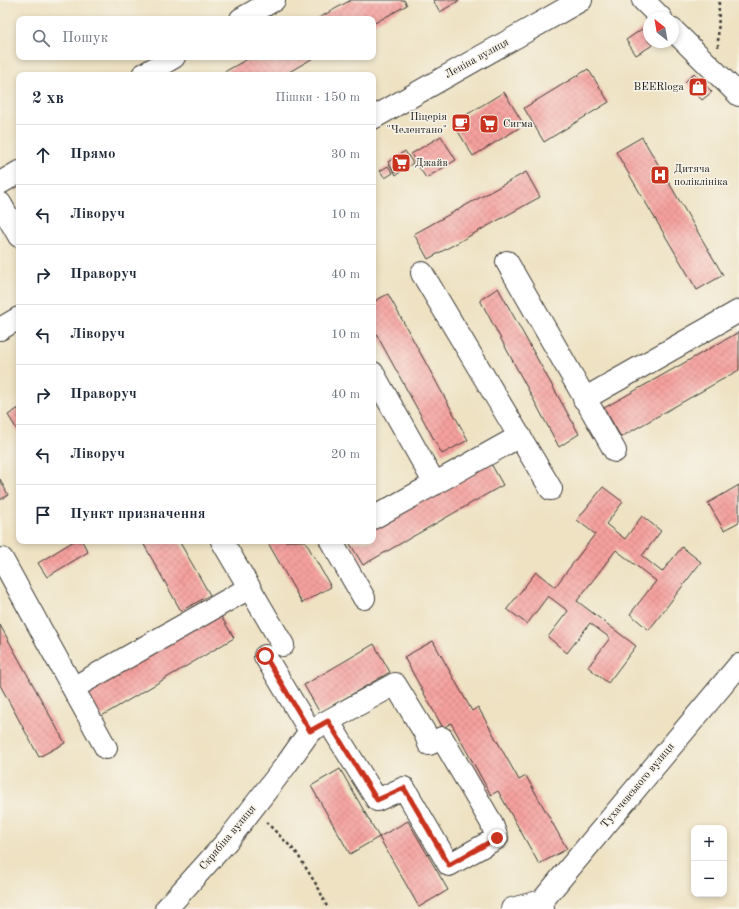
<!DOCTYPE html>
<html lang="uk">
<head>
<meta charset="utf-8">
<style>
  :root { --surface:#fff; --page:#f2f2f3; --text:#1f2937; --muted:#747a83; --line:#e0e1e3 }
  body { margin:0; font-family:"Old Standard TT",serif; background:var(--page); color:var(--text) }
  .controls { position:absolute; right:12px; bottom:12px; display:grid; overflow:hidden; border-radius:8px; box-shadow:0 2px 6px #0003 }
  .controls button { width:36px; height:36px; display:grid; place-items:center; padding:0; border:0; border-bottom:1px solid var(--line); background:var(--surface); color:var(--text); font:20px sans-serif }
  .compass { position:absolute; left:643px; top:12px; width:36px; height:36px; border-radius:50%; background:var(--surface); box-shadow:0 2px 6px #0003; rotate:329deg }
  .stop { position:absolute; width:12px; height:12px; margin:-9px; border:3px solid #c8321e; border-radius:50%; background:#fff }
  .stop.end { background:#c8321e; border-color:#fff; box-shadow:0 1px 4px #0008 }
  .list { margin:0; padding:0; list-style:none }
  h2 { display:flex; justify-content:space-between; align-items:center; height:52px; margin:0; padding:0 16px; font-size:17px }
  h2 small { font-size:13px; font-weight:400; color:var(--muted) }
  .list li { display:grid; grid-template-columns:26px 1fr auto; gap:12px; align-items:center; box-sizing:border-box; height:60px; padding:0 16px; border-top:1px solid var(--line) }
  .list b { display:block; font-size:15px; white-space:nowrap }
  .list em { font-size:13px; font-style:normal; color:var(--muted) }
  .icon { flex:none; width:22px; height:22px; fill:none; stroke:currentColor; stroke-width:2; stroke-linecap:round; stroke-linejoin:round }
  .map { position:relative; flex:none; width:739px; height:909px; overflow:hidden }
  .search { position:absolute; background:var(--surface); box-shadow:0 2px 6px #0003; left:16px; top:16px; width:360px; height:44px; display:flex; align-items:center; gap:10px; box-sizing:border-box; padding:0 14px; border-radius:8px; color:var(--muted); font-size:15px }
  .panel { position:absolute; background:var(--surface); box-shadow:0 2px 6px #0003; left:16px; top:72px; width:360px; height:472px; border-radius:8px }
  .map>svg:first-child { display:block }
  .building { fill:url(#building-cross-hatch) }
  .lines { fill:none; stroke-linecap:round; stroke-linejoin:round }
  .minor-casing { stroke:#3c3a35; stroke-width:24 }
  .path { stroke:#3c3a35; stroke-width:2.5; stroke-dasharray:3 3; stroke-linecap:butt }
  .minor { stroke:#fff; stroke-width:22 }
  .route { stroke:#c8321e; stroke-width:5 }
  .labels { text-anchor:middle; dominant-baseline:central; stroke-width:3; stroke-linejoin:round; paint-order:stroke }
  .street-label { font-size:11px; fill:#1c1c1c; stroke:#f7f3e8 }
  .poi-label { font-size:11px; fill:#1c1c1c; stroke:#f7f3e8; text-anchor:start }
</style>
</head>
<body>
<div class="map">
<svg width="739" height="909" viewBox="0 0 739 909">
  <defs>
    <pattern id="building-cross-hatch" width="8" height="8" patternUnits="userSpaceOnUse"><rect width="8" height="8" fill="#f5a09e"/><path d="M0 0l8 8M0 8l8-8" fill="none" stroke="#d18988"/></pattern>
  </defs>
  <rect width="100%" height="100%" fill="#f7f3e8"/>
  <filter id="ink" filterUnits="userSpaceOnUse"><feTurbulence type="fractalNoise" baseFrequency=".025" numOctaves="2"/><feDisplacementMap in="SourceGraphic" scale="8" xChannelSelector="R" yChannelSelector="G"/><feConvolveMatrix kernelMatrix="1 2 1 2 8 2 1 2 1" color-interpolation-filters="sRGB"/></filter>
  <filter id="wash" filterUnits="userSpaceOnUse"><feTurbulence type="fractalNoise" baseFrequency=".012" numOctaves="4" result="noise"/><feDisplacementMap in="SourceGraphic" scale="16" xChannelSelector="R" yChannelSelector="G"/><feGaussianBlur stdDeviation="0.9" result="paint"/><feColorMatrix in="noise" values="0 0 0 0 0 0 0 0 0 0 0 0 0 0 0 0 0 1.4 0 .05"/><feComposite in="paint" operator="in"/></filter>
  <g filter="url(#wash)">
    <rect width="100%" height="100%" fill="#eee2c3"/>
    <g id="blocks">
      <!-- building -->
      <path class="building" d="M351 0H404L407 5 373 24V19H317Z
        M433 0H460L440 12Z
        M642 29 649 39V42H651L653 45 636 55 626 40Z
        M251 57H315L284 75H219Z
        M588 69 609 102 544 142 524 108Z
        M694 73 712 92 702 100 685 82Z
        M504 92 524 125 473 156 453 123Z
        M441 136 456 160 426 178 411 154Z
        M642 137 723 275 697 290 616 152Z
        M405 151 413 163 396 175 388 162Z
        M388 166 393 173 385 178 380 171Z
        M526 172 540 197 428 259 414 234Z
        M498 288 579 434 559 447 480 300Z
        M388 294 468 440 442 454 373 328V302Z
        M739 332V370L621 437 604 408Z
        M19 408V433L8 415Z
        M490 462 503 485 363 565 349 542 373 541V528Z
        M0 479 8 495 0 500Z
        M739 485V522L724 530 708 503Z
        M603 487 623 502 606 524 625 539 642 516 661 531 642 556 662 572 682 547 701 562 649 630 630 614 656 581 616 550 577 601 636 646 608 683 588 667 610 638 590 623 567 653 548 637 568 611 548 596 527 624 507 609 536 572 555 587 595 534 577 520Z
        M74 541H82L88 552 47 577 38 563Z
        M142 541H179L210 595 181 611Z
        M267 541H305L331 587 302 603Z
        M219 613 234 638 100 717 86 692Z
        M0 625 65 743 39 757 0 685Z
        M433 641 472 711 478 707 519 780 526 776 567 849 539 864 498 791 491 795 451 723 443 728 404 657Z
        M374 644 390 672 320 713 304 685Z
        M340 769 379 837 350 854 311 786Z
        M408 821 448 890 419 907 379 837Z"/>
    </g>
  </g>
  <g filter="url(#ink)">
    <use href="#blocks" fill-opacity="0" stroke="#3c3a35" stroke-width="1"/>
    <g class="lines">
      <defs>
        <path id="minor" d="M643 0 661 18
          M241 19 274 0
          M673 30 739 95
          M143 75 174 57
          M373 118 581 0
          M0 183 19 172
          M0 203 19 236
          M507 262 615 451
          M422 273 551 489
          M0 329 19 318
          M373 373 435 484
          M584 399 739 311
          M373 518 520 436
          M222 541 283 645
          M331 541 364 598
          M0 561 2 559 106 748
          M73 688 249 588
          M310 731 395 684 425 733 429 744 442 738 491 822 497 838 449 865 404 788 377 800 328 721
          M166 909 228 840 286 765 310 731 265 656
          M512 909 542 901
          M543 909 542 901 739 665"/>
      </defs>
      <!-- minor casing -->
      <use href="#minor" class="minor-casing"/>
      <!-- path -->
      <path class="path" d="M718 47 719 0
        M266 822 296 852 319 889 328 909"/>
      <!-- minor -->
      <use href="#minor" class="minor"/>
    </g>
  </g>
  <g class="lines" filter="url(#ink)">
    <!-- route -->
    <path class="route" d="M265 656 310 731 328 721 377 800 404 788 449 865 497 838"/>
  </g>
  <!-- icons -->
  <defs>
    <symbol id="shop-square" viewBox="-11 -11 22 22"><rect x="-9" y="-9" width="18" height="18" rx="4" fill="#c8321e" stroke="#f7f3e8"/><path d="M-5-2.5h2.3a2.7 3.5 0 0 1 5.4 0H5L5.5 6h-11ZM-1.5-2.5h3a1.5 2.3 0 0 0-3 0Z" fill="#fff"/></symbol>
    <symbol id="cafe-square" viewBox="-11 -11 22 22"><rect x="-9" y="-9" width="18" height="18" rx="4" fill="#c8321e" stroke="#f7f3e8"/><path d="M-5.5-4.5H6V0H3Q3 3.5 0 3.5H-2.5Q-5.5 3.5-5.5 0ZM3-3.2v2h1.7v-2ZM-6 4.5H4V6H-6Z" fill="#fff"/></symbol>
    <symbol id="supermarket-square" viewBox="-11 -11 22 22"><rect x="-9" y="-9" width="18" height="18" rx="4" fill="#c8321e" stroke="#f7f3e8"/><path d="M-6-5.5h2.5l.6 2H6L4.5 2H-2.5L-4.4-4H-6ZM-1.5 3.2a1.3 1.3 0 1 0 .1 0ZM3 3.2a1.3 1.3 0 1 0 .1 0Z" fill="#fff"/></symbol>
    <symbol id="hospital-square" viewBox="-11 -11 22 22"><rect x="-9" y="-9" width="18" height="18" rx="4" fill="#c8321e" stroke="#f7f3e8"/><path d="M-5-5h3v3.5h4V-5h3V5h-3V1.5h-4V5h-3Z" fill="#fff"/></symbol>
  </defs>
  <g fill-rule="evenodd">
    <use href="#shop-square" x="687" y="76" width="22" height="22"/>
    <use href="#cafe-square" x="450" y="112" width="22" height="22"/>
    <use href="#supermarket-square" x="478" y="113" width="22" height="22"/>
    <use href="#supermarket-square" x="390" y="152" width="22" height="22"/>
    <use href="#hospital-square" x="649" y="164" width="22" height="22"/>
  </g>
  <g class="labels">
    <!-- street labels -->
    <g class="street-label">
      <text transform="translate(477 59) rotate(-29)">Леніна вулиця</text>
      <text transform="translate(638 786) rotate(-50)">Тухачевського вулиця</text>
      <text transform="translate(228 838) rotate(-50)">Скрябіна вулиця</text>
    </g>
    <!-- poi labels -->
    <g class="poi-label">
      <text x="684" y="87" text-anchor="end">BEERloga</text>
      <text x="447" y="117" text-anchor="end">Піцерія<tspan x="447" dy="13">"Челентано"</tspan></text>
      <text x="503" y="124">Сигма</text>
      <text x="415" y="163">Джайв</text>
      <text x="674" y="169">Дитяча<tspan x="674" dy="13">поліклініка</tspan></text>
    </g>
  </g>
</svg>
<div class="controls">
<button>+</button>
<button>−</button>
</div>
<svg class="compass" viewBox="-18 -18 36 36"><path d="M0-13l5 13h-10z" fill="#e53935"/><path d="M0 13l5-13h-10z" fill="#747a83"/></svg>
<div class="stop" style="left:265px;top:656px"></div>
<div class="stop end" style="left:497px;top:838px"></div>
<div class="search"><svg class="icon" aria-label="search" viewBox="0 0 24 24"><circle cx="10" cy="10" r="6"/><path d="M15 15l6 6"/></svg>Пошук</div>
<section class="panel">
<h2>2 хв<small>Пішки · 150 m</small></h2>
<ul class="list">
<li><svg class="icon" aria-label="ahead" viewBox="0 0 24 24"><path d="M12 20V5M6 11l6-6 6 6"/></svg><div><b>Прямо</b></div><em>30 m</em></li>
<li><svg class="icon" aria-label="left" viewBox="0 0 24 24"><path d="M17 20v-9H6M10 6l-5 5 5 5"/></svg><div><b>Ліворуч</b></div><em>10 m</em></li>
<li><svg class="icon" aria-label="right" viewBox="0 0 24 24"><path d="M7 20v-9h11M14 6l5 5-5 5"/></svg><div><b>Праворуч</b></div><em>40 m</em></li>
<li><svg class="icon" aria-label="left" viewBox="0 0 24 24"><path d="M17 20v-9H6M10 6l-5 5 5 5"/></svg><div><b>Ліворуч</b></div><em>10 m</em></li>
<li><svg class="icon" aria-label="right" viewBox="0 0 24 24"><path d="M7 20v-9h11M14 6l5 5-5 5"/></svg><div><b>Праворуч</b></div><em>40 m</em></li>
<li><svg class="icon" aria-label="left" viewBox="0 0 24 24"><path d="M17 20v-9H6M10 6l-5 5 5 5"/></svg><div><b>Ліворуч</b></div><em>20 m</em></li>
<li><svg class="icon" aria-label="arrive" viewBox="0 0 24 24"><path d="M6 21V4h12l-3 4 3 4H6"/></svg><div><b>Пункт призначення</b></div></li>
</ul>
</section>
</div>
</body>
</html>
